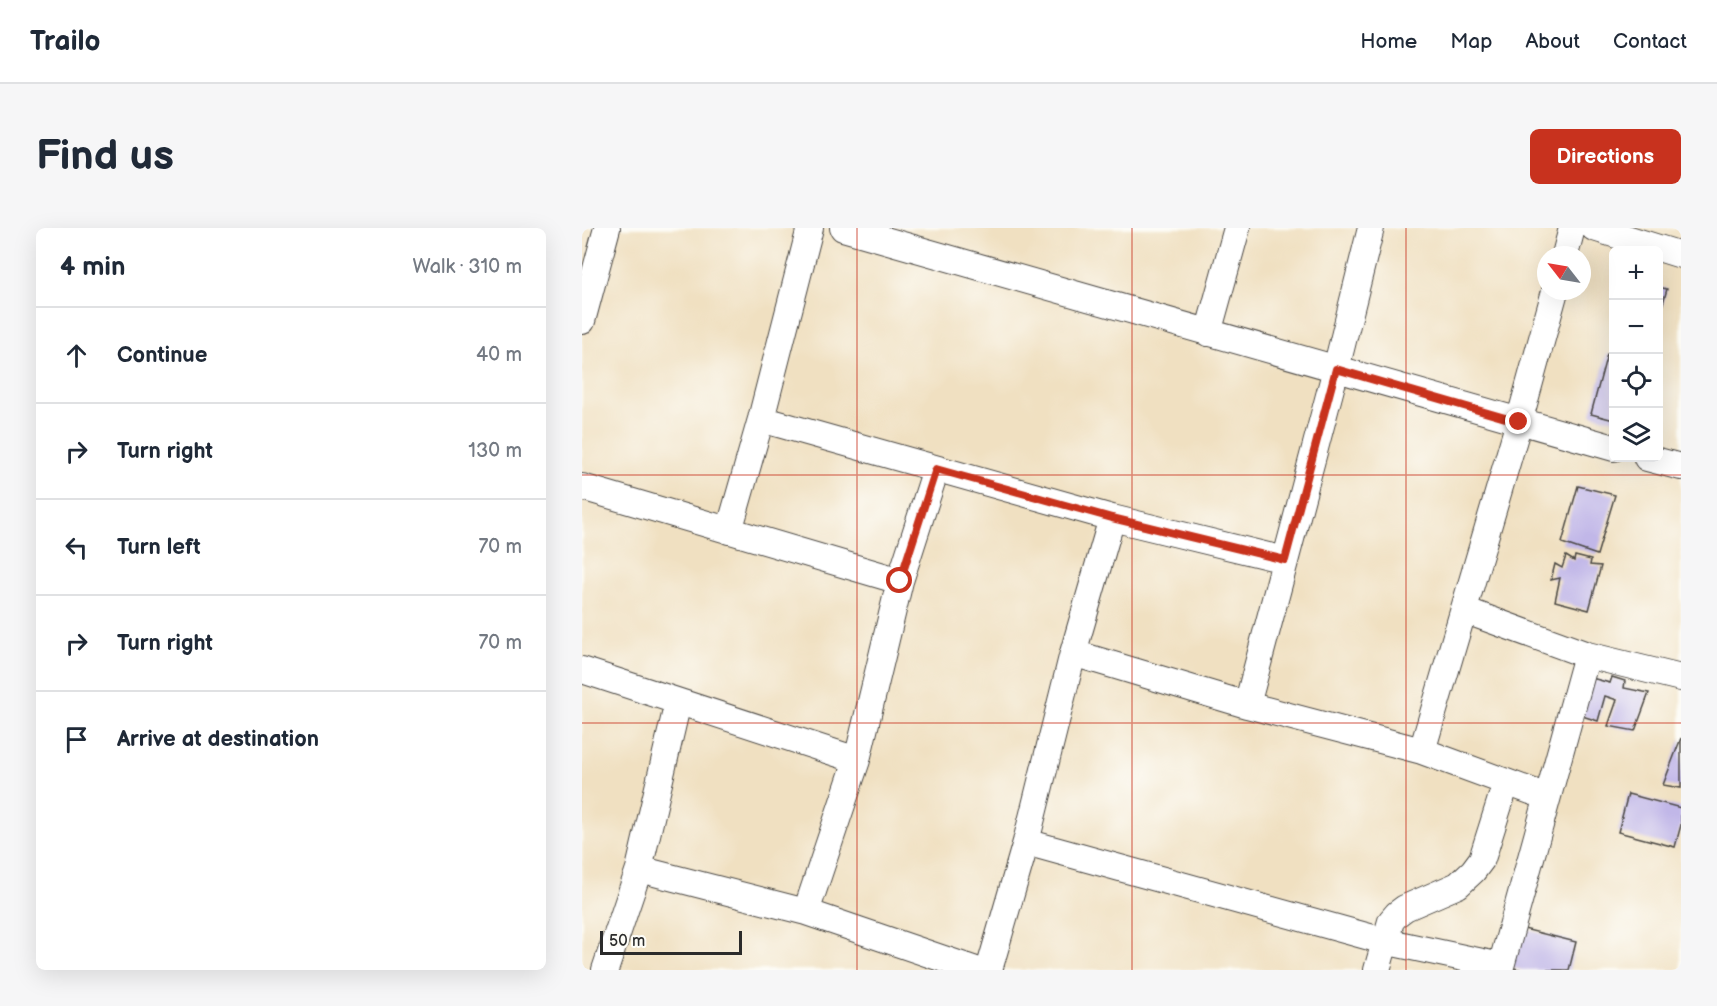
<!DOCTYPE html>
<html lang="en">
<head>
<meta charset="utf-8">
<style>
  :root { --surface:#fff; --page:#f6f6f7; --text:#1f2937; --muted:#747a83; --line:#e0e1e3; --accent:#c8321e }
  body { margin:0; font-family:"Balsamiq Sans",sans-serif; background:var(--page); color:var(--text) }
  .controls { position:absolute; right:18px; top:18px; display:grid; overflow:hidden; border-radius:9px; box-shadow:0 6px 24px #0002 }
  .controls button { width:54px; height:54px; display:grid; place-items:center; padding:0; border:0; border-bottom:2px solid var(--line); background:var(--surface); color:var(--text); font:30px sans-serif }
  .compass { position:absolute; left:955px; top:18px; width:54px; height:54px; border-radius:50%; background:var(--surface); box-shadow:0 6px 24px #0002; rotate:301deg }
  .scale { position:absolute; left:18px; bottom:15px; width:142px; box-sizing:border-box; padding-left:6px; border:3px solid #2b2b2b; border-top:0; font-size:16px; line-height:21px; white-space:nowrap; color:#2b2b2b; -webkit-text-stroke:4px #fdfcf7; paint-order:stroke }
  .stop { position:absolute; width:18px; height:18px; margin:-14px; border:4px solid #c8321e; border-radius:50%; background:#fff }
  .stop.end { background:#c8321e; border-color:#fff; box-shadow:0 2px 6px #0008 }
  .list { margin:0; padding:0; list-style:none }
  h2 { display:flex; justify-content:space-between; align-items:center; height:78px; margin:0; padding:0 24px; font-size:26px }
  h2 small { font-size:20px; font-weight:400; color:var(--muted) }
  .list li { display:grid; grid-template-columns:39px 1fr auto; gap:18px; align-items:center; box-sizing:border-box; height:96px; padding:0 24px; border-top:2px solid var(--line) }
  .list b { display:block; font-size:22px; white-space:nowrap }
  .list em { font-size:20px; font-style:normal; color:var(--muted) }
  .icon { flex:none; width:33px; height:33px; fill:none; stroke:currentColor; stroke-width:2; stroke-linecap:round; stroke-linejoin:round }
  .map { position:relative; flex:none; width:1099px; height:742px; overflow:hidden; border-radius:9px }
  header { display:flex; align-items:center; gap:36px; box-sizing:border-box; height:84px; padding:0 30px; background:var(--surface); border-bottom:2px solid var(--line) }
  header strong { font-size:28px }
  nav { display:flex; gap:33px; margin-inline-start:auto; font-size:21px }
  .intro { display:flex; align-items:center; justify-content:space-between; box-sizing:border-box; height:144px; padding:0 36px }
  h1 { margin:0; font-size:42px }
  .button { padding:15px 27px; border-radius:9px; background:var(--accent); color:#fff; font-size:21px; font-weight:700 }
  main { display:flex; gap:36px; padding:0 36px }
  aside { flex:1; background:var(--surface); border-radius:9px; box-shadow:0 6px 24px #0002 }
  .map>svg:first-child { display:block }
  .building { fill:#c1b7e8 }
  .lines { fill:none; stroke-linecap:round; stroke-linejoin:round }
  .minor-casing { stroke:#494642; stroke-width:28 }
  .minor { stroke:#fff; stroke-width:26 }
  .route { stroke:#c8321e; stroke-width:8 }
  .grid { fill:none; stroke:#c8321e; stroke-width:1.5; stroke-opacity:0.55 }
</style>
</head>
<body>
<header>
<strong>Trailo</strong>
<nav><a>Home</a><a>Map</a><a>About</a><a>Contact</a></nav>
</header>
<div class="intro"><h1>Find us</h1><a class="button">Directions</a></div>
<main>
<aside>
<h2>4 min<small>Walk · 310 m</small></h2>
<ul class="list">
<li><svg class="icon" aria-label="ahead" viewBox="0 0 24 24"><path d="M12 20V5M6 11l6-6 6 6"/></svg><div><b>Continue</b></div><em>40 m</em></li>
<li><svg class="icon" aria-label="right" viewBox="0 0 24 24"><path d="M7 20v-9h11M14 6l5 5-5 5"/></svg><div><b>Turn right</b></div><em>130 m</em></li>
<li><svg class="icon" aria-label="left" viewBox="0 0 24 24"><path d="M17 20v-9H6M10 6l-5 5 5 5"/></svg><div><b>Turn left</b></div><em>70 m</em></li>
<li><svg class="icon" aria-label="right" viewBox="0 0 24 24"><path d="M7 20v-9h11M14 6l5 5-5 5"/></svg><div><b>Turn right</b></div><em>70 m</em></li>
<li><svg class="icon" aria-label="arrive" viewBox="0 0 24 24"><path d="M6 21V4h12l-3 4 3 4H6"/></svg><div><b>Arrive at destination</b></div></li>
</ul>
</aside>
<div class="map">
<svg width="1099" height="742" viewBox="0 0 1099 742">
  <rect width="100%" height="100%" fill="#fdfcf7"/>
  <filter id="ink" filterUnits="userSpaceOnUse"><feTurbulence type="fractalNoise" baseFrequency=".0167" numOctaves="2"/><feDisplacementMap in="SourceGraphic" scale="12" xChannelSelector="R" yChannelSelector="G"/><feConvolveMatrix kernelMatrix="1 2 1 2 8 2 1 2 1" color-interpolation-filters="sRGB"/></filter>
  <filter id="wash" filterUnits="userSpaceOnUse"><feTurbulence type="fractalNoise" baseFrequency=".008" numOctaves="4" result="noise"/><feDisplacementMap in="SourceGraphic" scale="24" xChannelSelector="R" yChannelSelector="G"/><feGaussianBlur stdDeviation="1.35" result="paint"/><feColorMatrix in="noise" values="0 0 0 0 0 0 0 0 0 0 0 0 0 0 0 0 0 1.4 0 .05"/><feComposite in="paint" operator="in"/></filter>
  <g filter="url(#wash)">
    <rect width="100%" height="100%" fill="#f0e0c1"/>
    <g id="blocks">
      <!-- building -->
      <path class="building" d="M1076 59 1085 61 1077 89H1076Z
        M1025 126 1032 127V192L1009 186Z
        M996 258 1033 267 1015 327 980 315Z
        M984 328 992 333 993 328 1009 332 1008 337 1019 338 1007 382 973 373 978 350 969 352 973 336 980 340Z
        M1006 449 1028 455 1030 449 1043 453 1042 460 1067 465 1053 503 1026 498 1035 472 1023 468 1016 493 997 487Z
        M1099 510V560L1081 557Z
        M1046 566 1099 580V597L1093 619 1036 604Z
        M934 699 994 714 987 742H940L924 738Z"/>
    </g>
  </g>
  <g filter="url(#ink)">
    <use href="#blocks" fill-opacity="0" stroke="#494642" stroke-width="1.5"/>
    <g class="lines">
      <defs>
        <path id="minor" d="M261 0 1032 220
          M789 0 754 141 665 477 840 523 965 569
          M1012 0 1099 27
          M983 27 990 0
          M0 93 25 0
          M626 105 655 0
          M179 191 530 290
          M1065 230 1099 239
          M0 259 318 353
          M147 303 179 191 228 0
          M882 382 1005 427 1099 450
          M0 442 275 532 224 684
          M665 477 491 425 530 290 703 332
          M840 523 937 194 973 63
          M275 532 318 353 354 241
          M444 614 802 713 919 738
          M57 641 224 684 394 742
          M23 742 57 641 96 474
          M407 742 444 614 491 425
          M795 742 809 693 815 686 823 680 876 657 891 643 900 631 924 555
          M918 742 1005 427"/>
      </defs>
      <!-- minor casing -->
      <use href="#minor" class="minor-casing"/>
      <!-- minor -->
      <use href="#minor" class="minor"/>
    </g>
  </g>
  <g class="lines" filter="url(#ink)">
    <!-- route -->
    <path class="route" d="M318 353 354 241 530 290 703 332 754 141 937 194"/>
  </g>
  <!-- grid -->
  <path class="grid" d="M275 0V742M550 0V742M824 0V742M0 247H1099M0 495H1099"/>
</svg>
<div class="controls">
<button>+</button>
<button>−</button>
<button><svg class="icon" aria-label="locate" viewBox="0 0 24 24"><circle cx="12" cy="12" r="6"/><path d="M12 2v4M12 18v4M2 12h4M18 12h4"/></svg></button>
<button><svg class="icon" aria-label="layers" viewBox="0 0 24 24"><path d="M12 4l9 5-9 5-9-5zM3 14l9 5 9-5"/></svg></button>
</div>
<svg class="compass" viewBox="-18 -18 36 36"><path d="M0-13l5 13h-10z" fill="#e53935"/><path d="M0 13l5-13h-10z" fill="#747a83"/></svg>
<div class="scale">50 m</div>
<div class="stop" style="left:318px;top:353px"></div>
<div class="stop end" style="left:937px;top:194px"></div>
</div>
</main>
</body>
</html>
